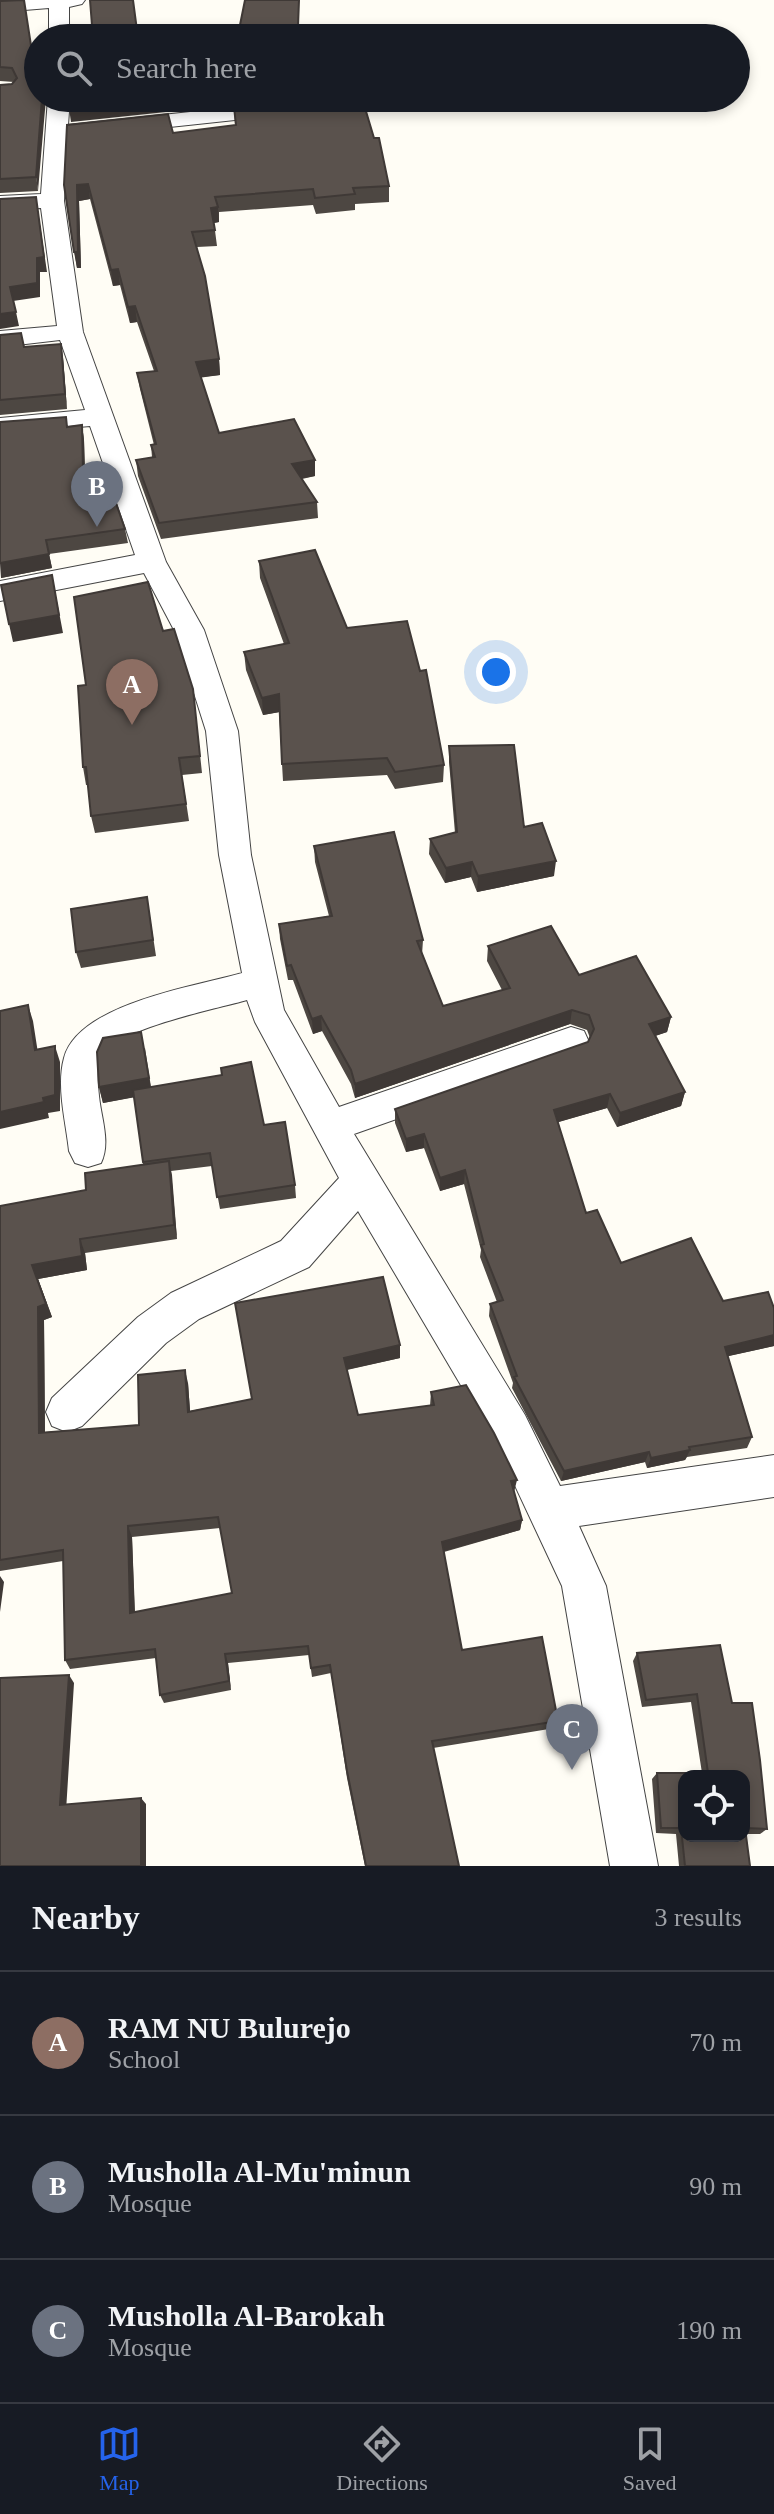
<!DOCTYPE html>
<html lang="en">
<head>
<meta charset="utf-8">
<style>
  :root { --surface:#171b24; --page:#242831; --text:#f1f3f6; --muted:#9ea1a6; --line:#363941; --accent:#2563eb }
  body { margin:0; font-family:Georgia,serif; background:var(--page); color:var(--text) }
  .controls { position:absolute; right:24px; bottom:24px; display:grid; overflow:hidden; border-radius:16px; box-shadow:0 4px 12px #0003 }
  .controls button { width:72px; height:72px; display:grid; place-items:center; padding:0; border:0; border-bottom:2px solid var(--line); background:var(--surface); color:var(--text); font:40px sans-serif }
  .you { position:absolute; left:496px; top:672px; width:28px; height:28px; margin:-20px; border:6px solid #fff; border-radius:50%; background:#1a73e8; box-shadow:0 0 0 12px #1a73e833 }
  .badge { display:grid; place-items:center; width:52px; height:52px; border-radius:50%; background:var(--accent); color:#fff; font-size:26px; font-weight:700 }
  .pin { position:absolute; translate:-50% -66px; filter:drop-shadow(0 2px 4px #0008) }
  .pin::after { content:''; position:absolute; top:42px; width:28px; height:24px; background:inherit; clip-path:polygon(0 0,100% 0,50% 100%) }
  .list { margin:0; padding:0; list-style:none }
  h2 { display:flex; justify-content:space-between; align-items:center; height:104px; margin:0; padding:0 32px; font-size:34px }
  h2 small { font-size:26px; font-weight:400; color:var(--muted) }
  .list li { display:grid; grid-template-columns:52px 1fr auto; gap:24px; align-items:center; box-sizing:border-box; height:144px; padding:0 32px; border-top:2px solid var(--line) }
  .list b { display:block; font-size:30px; white-space:nowrap }
  .list p { margin:0; font-size:26px; white-space:nowrap; color:var(--muted) }
  .list em { font-size:26px; font-style:normal; color:var(--muted) }
  .icon { flex:none; width:44px; height:44px; fill:none; stroke:currentColor; stroke-width:2; stroke-linecap:round; stroke-linejoin:round }
  .map { position:relative; flex:none; width:774px; height:1866px; overflow:hidden }
  .search { position:absolute; background:var(--surface); box-shadow:0 4px 12px #0003; left:24px; right:24px; top:24px; height:88px; display:flex; align-items:center; gap:20px; box-sizing:border-box; padding:0 28px; border-radius:44px; color:var(--muted); font-size:30px }
  .sheet { height:536px; background:var(--surface) }
  nav { display:flex; justify-content:space-around; align-items:center; box-sizing:border-box; height:112px; border-top:2px solid var(--line); background:var(--surface); font-size:22px; color:var(--muted) }
  nav a { display:grid; justify-items:center; gap:4px }
  nav .on { color:var(--accent) }
  .map>svg:first-child { display:block }
  .lines { fill:none; stroke-linecap:round; stroke-linejoin:round }
  .street-casing { stroke:#444; stroke-width:2 }
  .street { fill:#fff; fill-rule:evenodd }
  .wall { fill:#4d4742; fill-rule:evenodd }
  .shaded-wall { fill:#3f3936 }
  .building { fill:#5a524d; stroke:#3f3936; stroke-width:2; fill-rule:evenodd }
</style>
</head>
<body>
<div class="map">
<svg width="774" height="1866" viewBox="0 0 774 1866">
  <rect width="100%" height="100%" fill="#fffdf5"/>
  <g class="lines">
    <defs>
      <path id="street" d="M0 0H85L82 4 69 7V38H49V8L0 12Z
        M48 98H70L68 125 322 98 385 99 374 105 67 138 64 201 83 332 166 562 204 630 238 731 251 855 284 1010 339 1107 571 1027 584 1031 589 1042 584 1053 354 1134 525 1415 560 1486 774 1455V1497L579 1526 606 1586 658 1866H610L562 1586 495 1443 358 1211 309 1267 199 1319 166 1343 82 1426 67 1432 52 1426 46 1412 52 1398 138 1317 171 1293 281 1241 339 1178 255 1022 247 1000C217 1009 111 1029 100 1059 96 1069 98 1085 99 1096 101 1118 111 1142 101 1163L88 1167 75 1163 69 1151C66 1122 56 1087 64 1058 78 1004 193 987 242 973L219 855 206 731 174 630 144 573 0 601V581L135 555 90 426 0 434V418L85 410 60 340 0 347V331L57 326 41 208 0 210V196L41 194Z"/>
    </defs>
    <!-- street casing -->
    <use href="#street" class="street-casing"/>
    <!-- street -->
    <use href="#street" class="street"/>
  </g>
  <!-- wall -->
  <path class="wall" d="M15 0 38 191 0 193V85L12 84 14 82 0 81V1Z
    M234 107 389 186V202L355 204V210L316 214 313 205 219 212V222L214 223 217 246 197 247 219 359 220 375 201 377 219 433 315 460V476L302 479 317 502 318 518 161 539 138 476 136 460 152 457 151 445H154L140 389 137 373 154 371 137 322 130 323 120 285 113 286 90 199 79 201 81 268H77L64 185 173 133 235 125Z
    M0 335 24 347 63 358 67 409 0 415Z
    M0 422 68 426 82 425 84 440 85 469 125 529 128 543 49 554 52 568 1 578Z
    M259 561 347 628 444 765 443 782 395 789 387 775 283 781 279 712 263 715 246 670 244 652 284 644 260 578Z
    M163 631 193 689 202 773 182 775 189 821 95 833 91 816 88 785H86L83 767 86 685Z
    M449 746 524 827 554 876 477 892 471 877 445 883 429 854 430 839 455 833 449 762Z
    M314 846 423 940 422 955 443 1006 502 990 487 961 488 946 579 975 671 1017 667 1032 655 1036 685 1092 681 1106 617 1127 607 1108 558 1122 586 1213 621 1263 723 1301 774 1346 728 1356 752 1437 747 1448 687 1457 685 1460 647 1468 645 1462 561 1481 512 1388 513 1383 489 1316 490 1304 497 1302 480 1257 481 1250 464 1184 440 1191 424 1148 406 1152 395 1123V1109L588 1042 590 1038 587 1030 570 1024 355 1098 351 1084 322 1031 313 1034 293 980H288L280 939 279 924 329 916 315 862Z
    M147 897 156 956 81 968 76 952Z
    M145 1048 151 1087 264 1125 295 1185 296 1198 220 1209 212 1166 171 1171 177 1239 85 1253 87 1270 38 1279 52 1317 44 1320 45 1432 139 1425 188 1383 190 1411 252 1399 400 1345V1358L347 1370 358 1415 430 1406 431 1392 514 1492 522 1520 520 1530 444 1552 462 1650 558 1721 555 1728 433 1748 459 1866H365L347 1778 331 1673 312 1677 309 1655 228 1663 231 1690 164 1703 160 1695 156 1658 70 1669 65 1660 63 1561 0 1571V1206L86 1190 143 1164 134 1097 103 1103 99 1087ZM220 1528 232 1593 135 1612 132 1537Z
    M637 1653 732 1703 767 1829 760 1834H746L750 1866H679L676 1834 656 1833 652 1779 657 1773H702L691 1702 642 1707 633 1661Z"/>
  <!-- shaded-wall -->
  <path class="shaded-wall" d="M42 98H46L38 191 36 177Z
    M164 98 166 112 71 122 69 108Z
    M232 98H294L232 104Z
    M88 184 90 199 79 201 81 268H77L74 252 77 185Z
    M36 197 47 272H40V297L13 301 10 287Z
    M218 207 219 222 213 223 211 208Z
    M118 269 120 285 113 286 111 270Z
    M135 306 137 322 130 323 128 307Z
    M16 312 19 326 0 329V314Z
    M61 344 63 358 67 409 65 394Z
    M219 359 220 375 198 378 196 362Z
    M82 425 84 440 85 484 83 469Z
    M315 460V476L293 480 292 464Z
    M46 540 52 568 1 578 0 563Z
    M52 575 63 633 13 642 9 624Z
    M279 694 280 712 263 715 262 698Z
    M556 861 554 876 477 892 478 876Z
    M472 862 471 877 445 883 446 868Z
    M28 1005 33 1021 40 1066 35 1050Z
    M572 1010 570 1024 355 1098V1084Z
    M321 1016 322 1031 313 1034 312 1019Z
    M671 1017 667 1032 646 1039 649 1024Z
    M141 1032 152 1094 103 1103 99 1087Z
    M55 1046 60 1062V1111L48 1113 49 1118 0 1129V1112L43 1098Z
    M685 1092 681 1106 617 1127 620 1113Z
    M610 1094 607 1108 552 1124 554 1110Z
    M424 1134V1148L406 1152V1139Z
    M169 1161 172 1175 177 1239 174 1225Z
    M465 1170 464 1184 440 1191V1178Z
    M80 1239 85 1253 87 1270 38 1279 52 1317 44 1320 45 1445 39 1433 32 1265Z
    M774 1335V1346L720 1358 725 1347Z
    M400 1345V1358L345 1370 344 1358Z
    M185 1370 188 1383 191 1424 188 1412Z
    M690 1450 685 1460 647 1468 651 1458Z
    M649 1452 645 1462 561 1481 564 1471Z
    M517 1480 514 1492 511 1481Z
    M522 1520 520 1530 441 1552 442 1542Z
    M128 1526 132 1537 135 1623 130 1613Z
    M0 1576 4 1582 0 1612Z
    M225 1654 228 1663 231 1690 229 1681Z
    M69 1675 74 1683 66 1811 60 1805Z
    M141 1798 146 1804V1866H141Z"/>
  <!-- building -->
  <path class="building" d="M24 0 32 52 38 51V98H42L36 177 0 179V85L12 84 17 78 12 68 0 67V1Z
    M90 0H133L138 38H93Z
    M245 0H299L298 26 306 25 309 38H214L211 28 240 25Z
    M69 98H161L69 108Z
    M323 98H362L374 138H379L389 186 353 188 355 194 315 198 313 189 215 197 218 207 211 208 215 230 192 232 205 276 219 359 196 362 219 433 294 419 315 460 292 464 317 502 159 523 136 460 155 457 151 445 156 444 137 373 157 371 135 306 128 307 118 269 111 270 88 184 77 185 78 252H74L64 185 67 125 168 114 173 133 236 125 234 107Z
    M36 197 44 257 37 258V283L10 287 16 312 0 314V199Z
    M21 333 24 347 61 344 65 394 0 400V335Z
    M66 417 67 427 82 425 83 469 103 466 125 529 46 540 49 554 0 563V422Z
    M315 550 347 628 407 621 420 671 426 670 444 765 395 772 387 758 282 764 279 694 262 698 244 652 289 643 259 561Z
    M52 575 59 615 9 624 1 585Z
    M148 582 163 631 174 629 193 689 200 756 179 758 186 804 91 816 86 767H83L78 686 86 685 74 597Z
    M514 745 524 827 542 823 556 861 478 876 472 862 446 868 430 839 457 832 449 746Z
    M394 832 423 940 417 941 443 1006 510 988 488 946 551 926 579 975 636 956 671 1017 649 1024 685 1092 620 1113 610 1094 554 1110 586 1213 597 1210 621 1263 691 1238 723 1301 768 1292 774 1308V1335L725 1347 752 1437 689 1447 690 1450 651 1458 649 1452 564 1471 514 1377 517 1376 490 1304 503 1300 481 1245 484 1244 465 1170 440 1178 424 1134 406 1139 395 1109 588 1042 594 1029 589 1015 572 1010 355 1084 351 1070 321 1016 312 1019 291 965 287 966 279 924 332 916 314 846Z
    M147 897 153 940 76 952 71 909Z
    M28 1005 35 1050 55 1046V1095L43 1098 44 1102 0 1112V1011Z
    M141 1032 149 1078 99 1087 97 1052 103 1038Z
    M251 1062 264 1125 285 1122 295 1185 217 1197 210 1153 143 1162 133 1090 222 1075 221 1068Z
    M169 1161 174 1225 80 1239 82 1256 32 1265 46 1304 38 1307 39 1433 139 1425 138 1375 185 1370 188 1412 252 1399 235 1303 383 1277 400 1345 344 1358 358 1415 434 1405 431 1392 466 1385 494 1433 517 1480 511 1481 522 1520 442 1542 462 1650 542 1637 558 1721 432 1741 459 1866H366L347 1771 330 1665 311 1668 308 1646 225 1654 229 1681 160 1695 155 1649 65 1660 63 1550 0 1560V1206L86 1190 85 1173ZM218 1517 232 1593 130 1613 128 1526Z
    M720 1645 732 1703H752L760 1760 767 1829 745 1828 750 1866H685L681 1828H661L657 1773H708L697 1694 646 1700 637 1653ZM684 1776H744V1836H684Z
    M69 1675 60 1805 141 1798V1866H0V1678Z"/>
</svg>
<div class="controls">
<button><svg class="icon" aria-label="locate" viewBox="0 0 24 24"><circle cx="12" cy="12" r="6"/><path d="M12 2v4M12 18v4M2 12h4M18 12h4"/></svg></button>
</div>
<div class="you"></div>
<div class="pin badge" style="left:132px;top:725px;background:#8d6e63">A</div>
<div class="pin badge" style="left:97px;top:527px;background:#6b7280">B</div>
<div class="pin badge" style="left:572px;top:1770px;background:#6b7280">C</div>
<div class="search"><svg class="icon" aria-label="search" viewBox="0 0 24 24"><circle cx="10" cy="10" r="6"/><path d="M15 15l6 6"/></svg>Search here</div>
</div>
<section class="sheet">
<h2>Nearby<small>3 results</small></h2>
<ul class="list">
<li><span class="badge" style="background:#8d6e63">A</span><div><b>RAM NU Bulurejo</b><p>School</p></div><em>70 m</em></li>
<li><span class="badge" style="background:#6b7280">B</span><div><b>Musholla Al-Mu'minun</b><p>Mosque</p></div><em>90 m</em></li>
<li><span class="badge" style="background:#6b7280">C</span><div><b>Musholla Al-Barokah</b><p>Mosque</p></div><em>190 m</em></li>
</ul>
</section>
<nav>
<a class="on"><svg class="icon" aria-label="map" viewBox="0 0 24 24"><path d="M3 6l6-2 6 2 6-2v14l-6 2-6-2-6 2zM9 4v14M15 6v14"/></svg>Map</a>
<a><svg class="icon" aria-label="directions" viewBox="0 0 24 24"><path d="M12 3l9 9-9 9-9-9zM9 14v-3h6M13 9l2 2-2 2"/></svg>Directions</a>
<a><svg class="icon" aria-label="saved" viewBox="0 0 24 24"><path d="M7 4h10v16l-5-4-5 4z"/></svg>Saved</a>
</nav>
</body>
</html>
